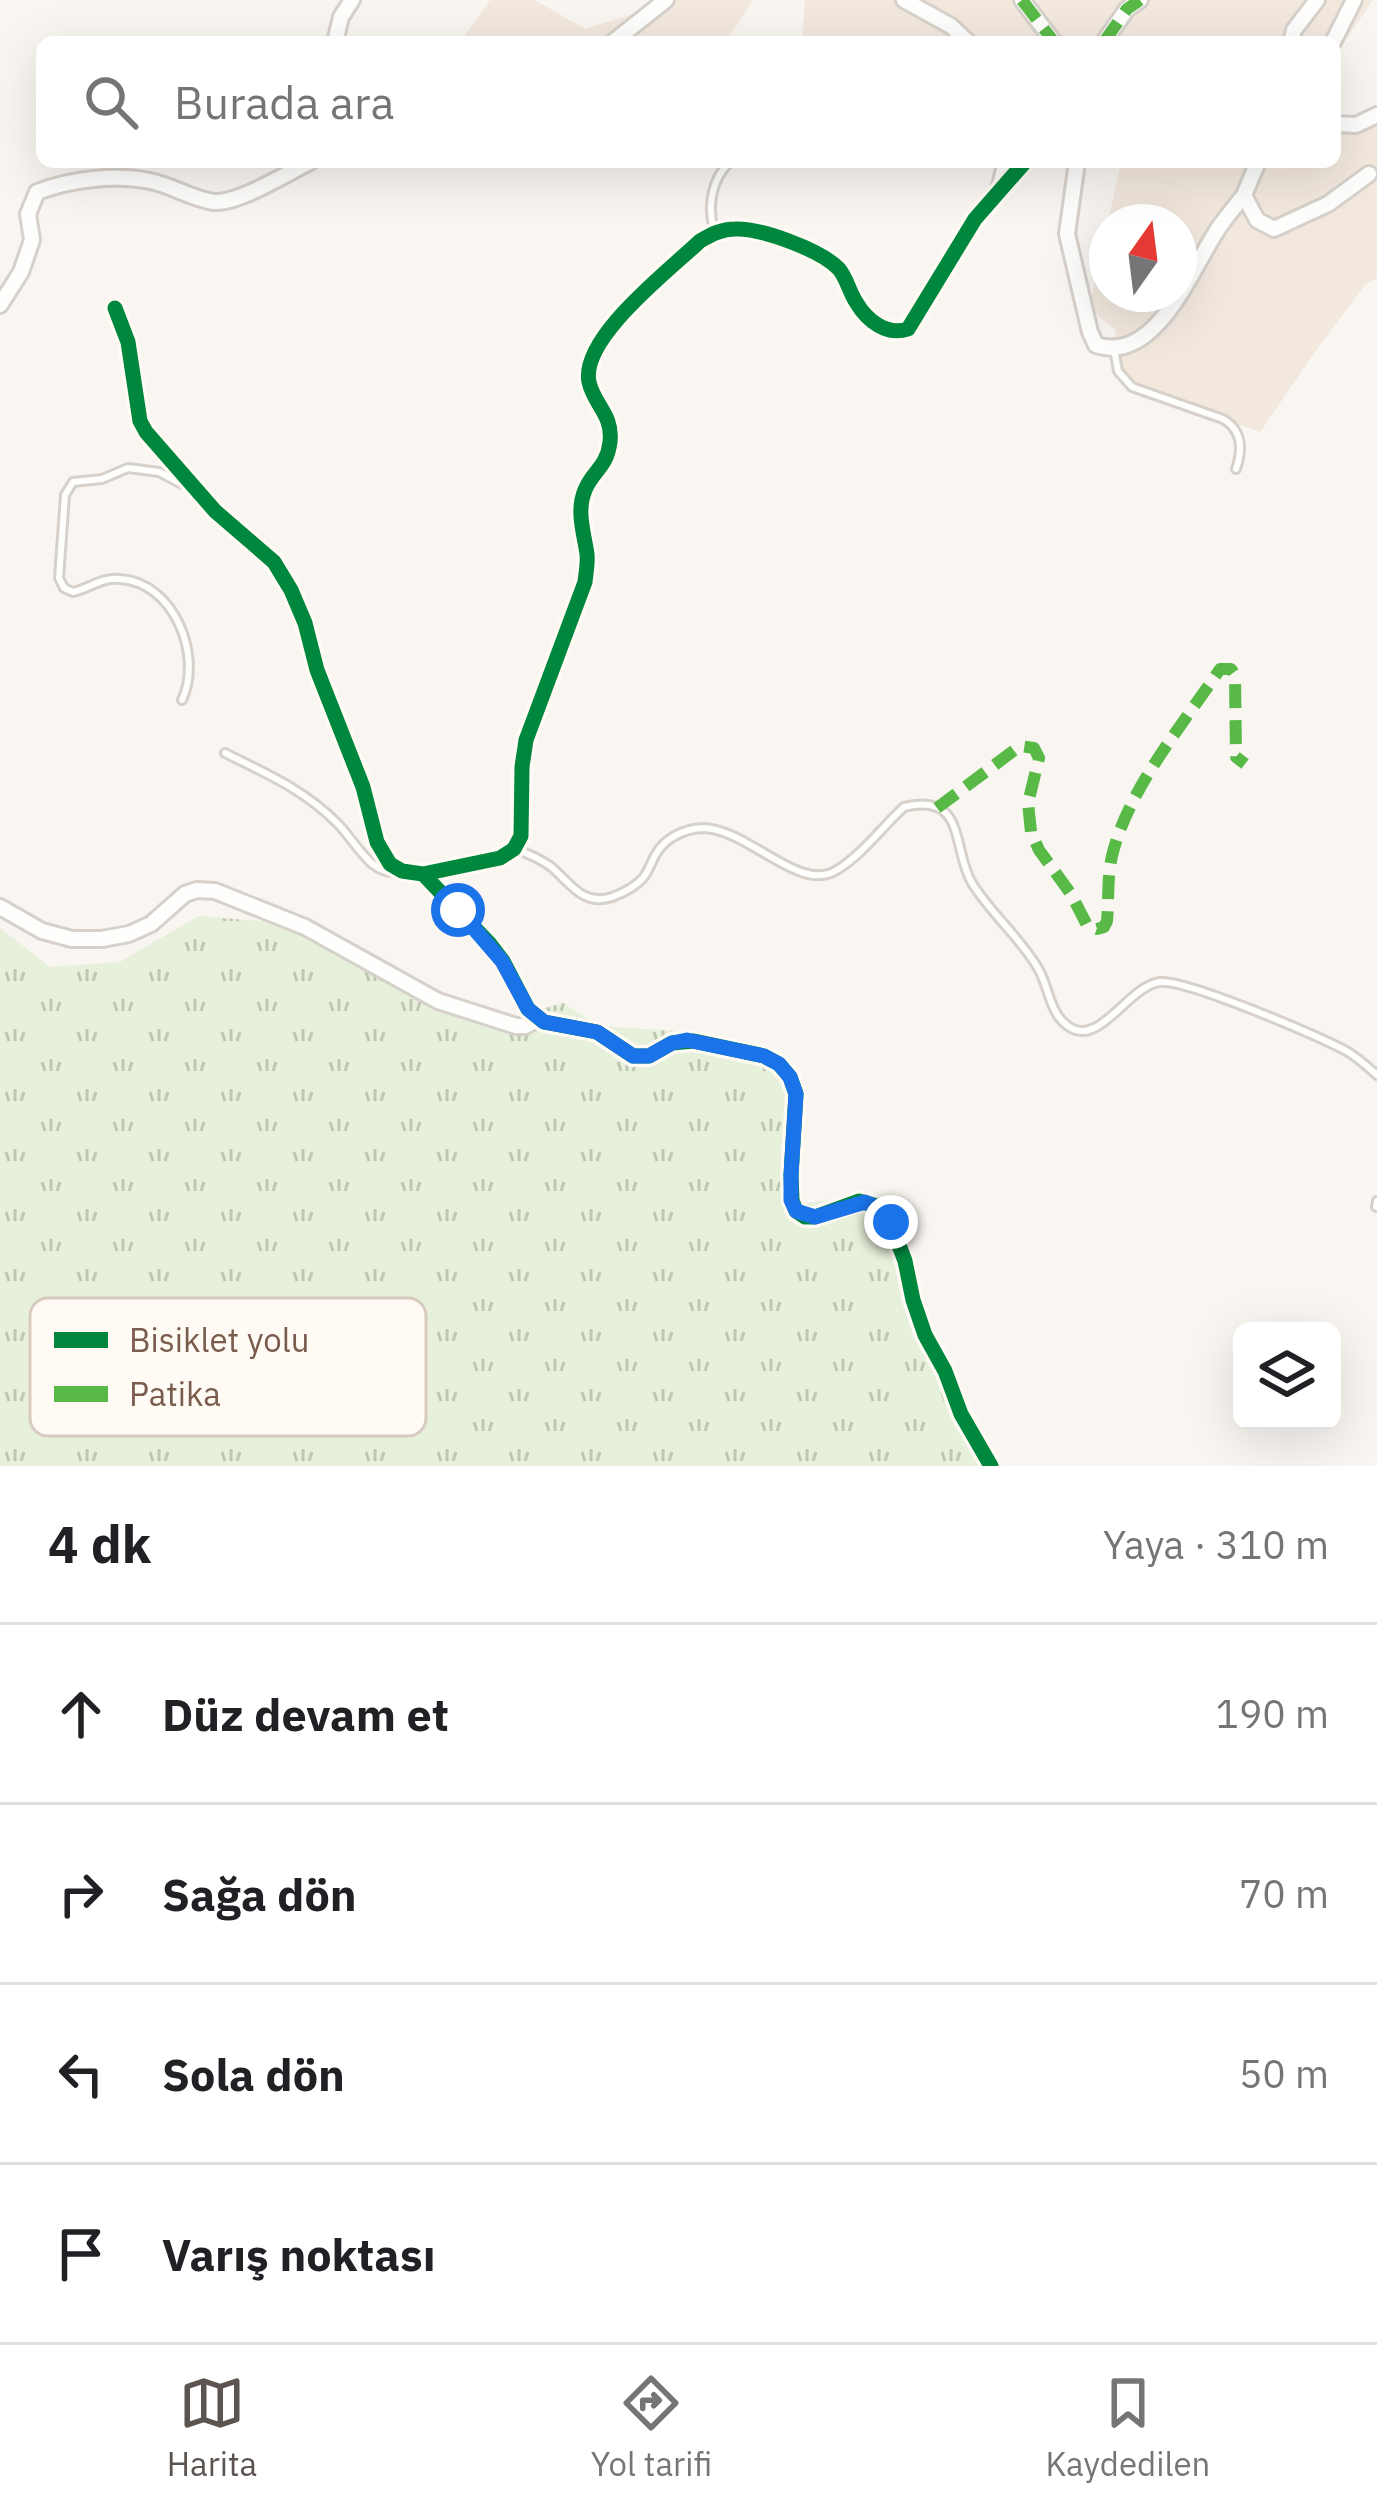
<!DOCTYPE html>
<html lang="tr">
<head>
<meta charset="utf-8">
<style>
  :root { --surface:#fff; --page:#f6f6f6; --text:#202124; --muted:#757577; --line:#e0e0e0; --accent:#5c5450 }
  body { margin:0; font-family:"IBM Plex Sans",sans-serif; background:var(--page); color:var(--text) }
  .controls { position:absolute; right:36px; bottom:36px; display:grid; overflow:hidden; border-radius:18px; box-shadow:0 12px 48px #0002 }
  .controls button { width:108px; height:108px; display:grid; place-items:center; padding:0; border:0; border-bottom:3px solid var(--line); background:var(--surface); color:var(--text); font:60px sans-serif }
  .compass { position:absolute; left:1089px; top:204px; width:108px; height:108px; border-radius:50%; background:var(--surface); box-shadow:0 12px 48px #0002; rotate:14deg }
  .stop { position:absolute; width:36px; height:36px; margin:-27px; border:9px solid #1a73e8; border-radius:50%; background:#fff }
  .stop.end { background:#1a73e8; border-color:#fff; box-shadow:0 3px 12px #0008 }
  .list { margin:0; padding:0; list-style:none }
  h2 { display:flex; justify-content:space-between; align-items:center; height:156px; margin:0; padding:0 48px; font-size:51px }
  h2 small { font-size:39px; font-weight:400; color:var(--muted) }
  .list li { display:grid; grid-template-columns:78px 1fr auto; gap:36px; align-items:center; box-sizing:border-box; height:180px; padding:0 48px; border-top:3px solid var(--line) }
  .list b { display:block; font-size:45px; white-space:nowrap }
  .list em { font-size:39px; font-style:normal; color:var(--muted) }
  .icon { flex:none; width:66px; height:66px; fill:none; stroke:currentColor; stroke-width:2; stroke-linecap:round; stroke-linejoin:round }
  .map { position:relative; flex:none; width:1377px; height:1466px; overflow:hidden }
  .search { position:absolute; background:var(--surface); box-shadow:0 12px 48px #0002; left:36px; right:36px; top:36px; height:132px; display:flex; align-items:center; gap:30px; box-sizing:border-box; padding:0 42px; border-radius:18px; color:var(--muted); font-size:45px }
  .sheet { height:876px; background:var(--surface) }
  nav { display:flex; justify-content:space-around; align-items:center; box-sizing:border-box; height:168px; border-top:3px solid var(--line); background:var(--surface); font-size:33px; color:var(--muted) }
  nav a { display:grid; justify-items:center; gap:6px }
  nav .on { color:var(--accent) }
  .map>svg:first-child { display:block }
  .residential { fill:#f2e8de }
  .grass { fill:url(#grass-tufts) }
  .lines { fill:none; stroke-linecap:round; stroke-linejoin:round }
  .lane-casing { stroke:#d7d1cb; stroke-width:12 }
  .street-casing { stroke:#d7d1cb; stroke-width:20 }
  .lane { stroke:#fefefd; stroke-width:6 }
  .street { stroke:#fefefd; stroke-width:14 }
  .quiet { stroke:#58b947; stroke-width:12; stroke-dasharray:24 12; stroke-linecap:butt }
  .cycleway-casing { stroke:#fffaf3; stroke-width:22 }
  .cycleway { stroke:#00873e; stroke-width:15 }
  .route { stroke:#1a73e8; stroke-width:15 }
  .key { fill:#fffaf3; stroke:#d7cbc1; stroke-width:3 }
  .key-label { font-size:33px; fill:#7a5c4d }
</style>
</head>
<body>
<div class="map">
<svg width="1377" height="1466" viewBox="0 0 1377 1466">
  <defs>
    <pattern id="grass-tufts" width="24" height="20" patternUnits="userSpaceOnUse" patternTransform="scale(3)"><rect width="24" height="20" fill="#e7f0db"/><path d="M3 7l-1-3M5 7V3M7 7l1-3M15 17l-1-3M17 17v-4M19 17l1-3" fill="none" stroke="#c0c6b4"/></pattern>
  </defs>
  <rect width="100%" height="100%" fill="#f9f5f0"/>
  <!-- residential -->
  <path class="residential" d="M490 0H535L585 29 666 4 660 0H753L725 42H460Z
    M805 0H1373L1335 55V42H802Z
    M1335 109 1355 127 1377 122V278L1365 285 1319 346 1260 432 1118 381 1115 329 1089 309 1107 226V294H1179V222H1108L1121 162H1335Z"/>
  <!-- grass -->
  <path class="grass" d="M198 916 322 926 429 991 513 1017 563 1003 599 1026 675 1031 796 1066 784 1207 865 1194 893 1211 931 1341 990 1466H0V928L50 967 120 962Z"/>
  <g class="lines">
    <defs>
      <path id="lane" d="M714 230C707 206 712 178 730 162
        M1114 349 1118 371 1132 387 1223 419C1242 430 1243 449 1236 469
        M182 700C203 656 174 582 120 579 102 577 90 588 73 592L64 588 59 578 65 495 73 482 102 479 128 468 159 472 182 484H189
        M225 753C267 774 303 789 337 823 356 841 370 877 400 872
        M517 850C529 854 540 859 550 866 570 882 582 907 612 897 623 893 635 887 643 878 649 871 651 862 656 854 665 838 684 829 702 828 748 828 799 894 837 870 863 854 882 827 904 807 967 791 952 851 972 883 991 914 1021 938 1039 970 1049 988 1050 1014 1068 1026 1099 1049 1128 986 1160 982 1185 979 1322 1037 1348 1052 1358 1058 1368 1067 1377 1075
        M1376 1207 1377 1201"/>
      <path id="street" d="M904 0 951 26 968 42
        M1022 0 1054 42
        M335 42 341 17 352 0
        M613 42 666 0
        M1104 42 1127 9 1140 0
        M1291 42 1294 30 1317 0
        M1333 42 1354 0
        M1335 124 1356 125 1377 115
        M1077 162 1067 234 1090 332 1096 345C1155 365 1192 269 1216 232 1224 219 1235 207 1244 195
        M1258 162 1244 195 1257 220 1274 229 1328 204 1369 174
        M999 189 1006 162
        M0 305 21 272 32 240 28 214 37 192C72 179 114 174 150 181 171 185 192 199 214 202 238 204 287 173 310 162
        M115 308 128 342 140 421 146 432 215 511 274 562 291 590 305 623 317 670 363 787 377 842 390 864 402 871 423 874 500 858 514 849 521 836 522 767 526 740 585 582C586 572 588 563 587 554 584 533 576 511 585 490 592 471 607 468 610 442 613 414 594 405 589 382 580 338 671 269 700 241 712 234 722 229 735 229 761 228 821 250 839 269 847 279 849 291 856 302 867 321 887 336 908 329L975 219 1025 162
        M423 874 490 944 503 961 528 1009 544 1022 597 1032 633 1056H649L672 1043 694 1041 764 1056 779 1064 790 1077 796 1094 791 1175 792 1200 796 1211 805 1217H815L859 1201 877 1206 888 1216 905 1261 913 1300 925 1335 945 1371 961 1414 991 1466
        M0 907 42 931 72 939H102L129 934 151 924 185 894 197 890 215 891 305 927 438 1001 516 1026H525L538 1019"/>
    </defs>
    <!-- lane casing -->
    <use href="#lane" class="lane-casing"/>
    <!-- street casing -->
    <use href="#street" class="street-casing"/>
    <!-- lane -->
    <use href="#lane" class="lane"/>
    <!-- street -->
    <use href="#street" class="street"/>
    <!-- quiet -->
    <path class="quiet" d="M1022 0 1054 42
      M1104 42 1127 9 1140 0
      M937 808 1020 746 1034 748 1039 758 1028 803 1031 832 1039 850 1071 894 1087 925 1097 929 1104 927 1107 921C1109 900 1107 877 1112 856 1128 789 1182 726 1220 669H1231L1235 675 1236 757 1245 764"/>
    <defs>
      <path id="cycleway" d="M115 308 128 342 140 421 146 432 215 511 274 562 291 590 305 623 317 670 363 787 377 842 390 864 402 871 423 874 500 858 514 849 521 836 522 767 526 740 585 582C586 572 588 563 587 554 584 533 576 511 585 490 592 471 607 468 610 442 613 414 594 405 589 382 580 338 671 269 700 241 712 234 722 229 735 229 761 228 821 250 839 269 847 279 849 291 856 302 867 321 887 336 908 329L975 219 1025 162
        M423 874 490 944 503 961 528 1009 544 1022 597 1032 633 1056H649L672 1043 694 1041 764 1056 779 1064 790 1077 796 1094 791 1175 792 1200 796 1211 805 1217H815L859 1201 877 1206 888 1216 905 1261 913 1300 925 1335 945 1371 961 1414 991 1466"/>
    </defs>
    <!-- cycleway casing -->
    <use href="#cycleway" class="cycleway-casing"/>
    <!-- cycleway -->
    <use href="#cycleway" class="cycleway"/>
  </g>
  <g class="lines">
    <!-- route -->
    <path class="route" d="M458 910 502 961 528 1009 544 1022 597 1032 633 1056H649L672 1043 687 1040 764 1056 779 1064 790 1077 796 1094 791 1175V1200L796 1211 815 1217 865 1202 883 1210 891 1222"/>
  </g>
  <!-- legend -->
  <rect x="30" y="1298" width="396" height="138" rx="18" class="key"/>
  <rect x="54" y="1332" width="54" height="16" fill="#00873e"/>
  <rect x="54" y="1386" width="54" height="16" fill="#58b947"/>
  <g class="key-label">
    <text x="129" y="1352">Bisiklet yolu</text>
    <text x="129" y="1406">Patika</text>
  </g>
</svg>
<div class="controls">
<button><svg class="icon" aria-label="layers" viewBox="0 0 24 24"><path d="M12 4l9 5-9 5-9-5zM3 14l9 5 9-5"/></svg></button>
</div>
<svg class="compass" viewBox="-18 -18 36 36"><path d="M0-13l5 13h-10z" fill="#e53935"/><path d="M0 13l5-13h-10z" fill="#757577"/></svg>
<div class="stop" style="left:458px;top:910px"></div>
<div class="stop end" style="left:891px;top:1222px"></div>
<div class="search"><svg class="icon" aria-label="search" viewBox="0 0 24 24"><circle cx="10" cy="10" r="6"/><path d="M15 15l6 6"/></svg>Burada ara</div>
</div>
<section class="sheet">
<h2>4 dk<small>Yaya · 310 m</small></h2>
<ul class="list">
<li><svg class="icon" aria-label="ahead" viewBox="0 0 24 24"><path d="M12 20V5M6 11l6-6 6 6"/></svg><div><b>Düz devam et</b></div><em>190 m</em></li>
<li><svg class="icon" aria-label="right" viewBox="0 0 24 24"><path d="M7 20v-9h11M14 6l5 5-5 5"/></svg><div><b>Sağa dön</b></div><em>70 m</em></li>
<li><svg class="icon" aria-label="left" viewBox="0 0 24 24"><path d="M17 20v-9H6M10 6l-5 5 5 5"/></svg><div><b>Sola dön</b></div><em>50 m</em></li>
<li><svg class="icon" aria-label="arrive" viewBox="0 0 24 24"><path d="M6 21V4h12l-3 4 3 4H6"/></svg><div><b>Varış noktası</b></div></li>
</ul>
</section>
<nav>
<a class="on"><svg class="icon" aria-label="map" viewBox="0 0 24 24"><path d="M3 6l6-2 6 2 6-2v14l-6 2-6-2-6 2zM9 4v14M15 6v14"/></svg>Harita</a>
<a><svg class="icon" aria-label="directions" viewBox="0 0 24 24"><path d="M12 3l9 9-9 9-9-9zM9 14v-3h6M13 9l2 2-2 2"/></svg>Yol tarifi</a>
<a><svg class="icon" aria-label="saved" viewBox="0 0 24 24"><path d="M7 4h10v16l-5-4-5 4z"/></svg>Kaydedilen</a>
</nav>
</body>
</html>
